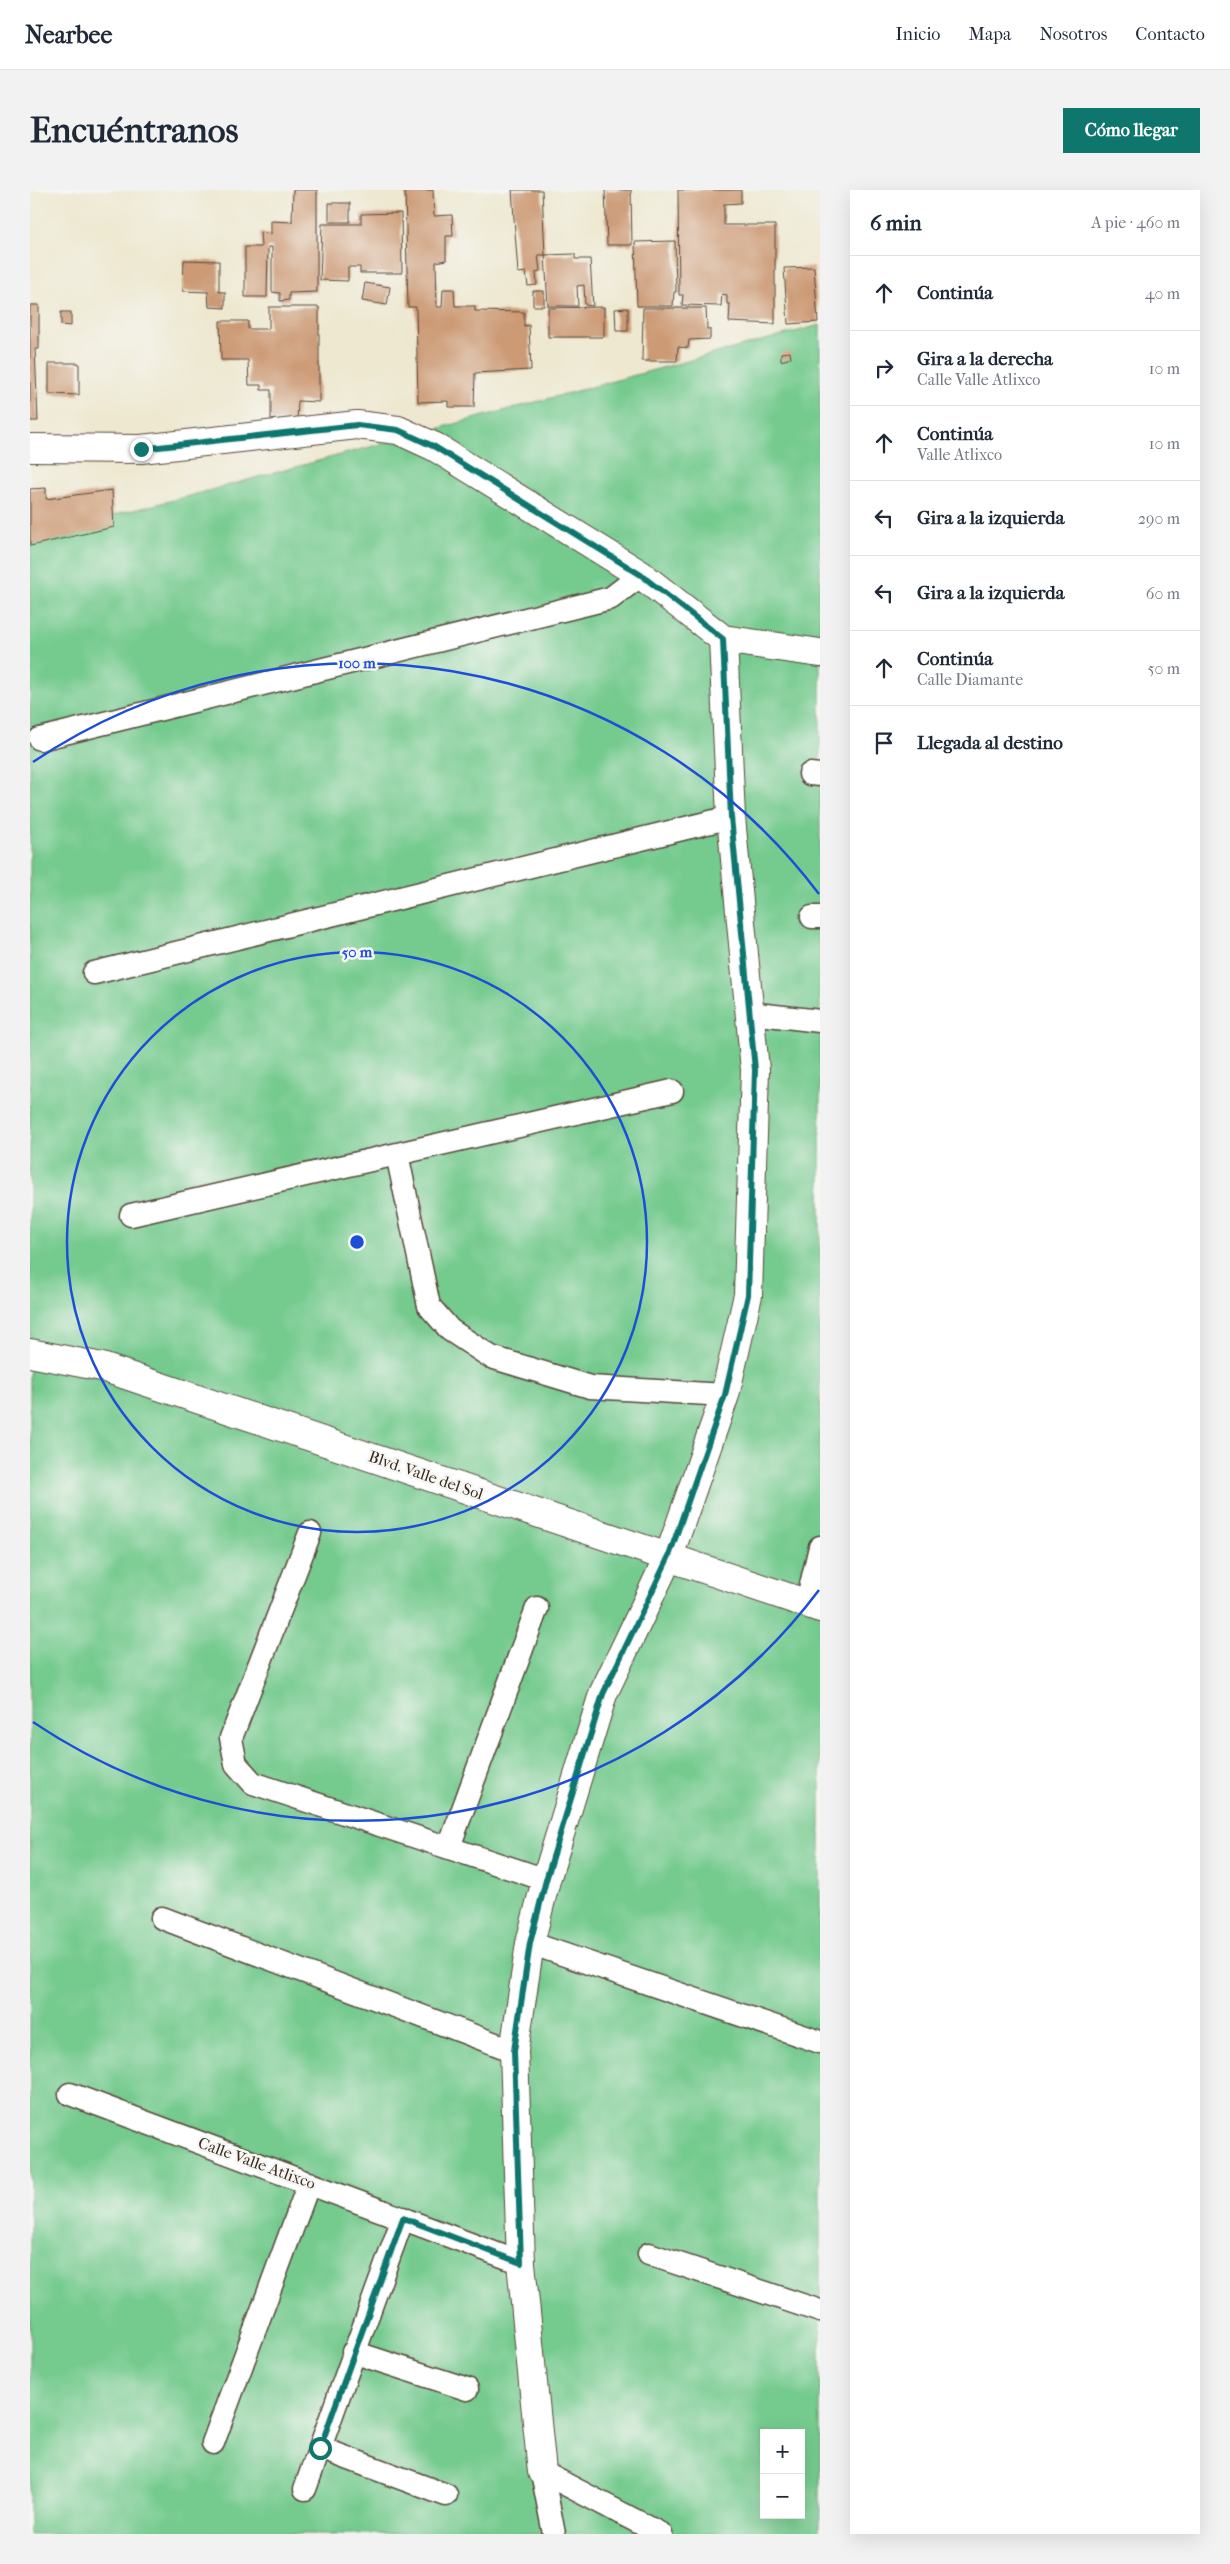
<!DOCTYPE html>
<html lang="es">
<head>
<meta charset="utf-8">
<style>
  :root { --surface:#fff; --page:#f2f2f3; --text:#1f2937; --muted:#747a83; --line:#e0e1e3; --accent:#0f766e }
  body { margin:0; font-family:"IM FELL French Canon",serif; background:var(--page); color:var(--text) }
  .controls { position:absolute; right:15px; bottom:15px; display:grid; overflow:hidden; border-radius:0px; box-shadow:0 5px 20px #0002 }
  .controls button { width:45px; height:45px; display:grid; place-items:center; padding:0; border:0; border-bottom:1px solid var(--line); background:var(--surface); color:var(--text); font:25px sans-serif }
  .stop { position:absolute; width:15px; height:15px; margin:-11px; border:4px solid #0f766e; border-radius:50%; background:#fff }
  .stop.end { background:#0f766e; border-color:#fff; box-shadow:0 1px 5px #0008 }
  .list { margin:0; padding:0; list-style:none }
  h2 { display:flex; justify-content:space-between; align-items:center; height:65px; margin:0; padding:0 20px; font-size:21px }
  h2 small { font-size:16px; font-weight:400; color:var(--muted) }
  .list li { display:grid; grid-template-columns:32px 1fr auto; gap:15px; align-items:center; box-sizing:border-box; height:75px; padding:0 20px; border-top:1px solid var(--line) }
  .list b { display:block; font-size:19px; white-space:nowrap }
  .list p { margin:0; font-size:16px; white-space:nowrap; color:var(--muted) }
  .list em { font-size:16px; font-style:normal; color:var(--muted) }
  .icon { flex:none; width:28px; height:28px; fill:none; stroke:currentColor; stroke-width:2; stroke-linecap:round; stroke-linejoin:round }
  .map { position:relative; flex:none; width:790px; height:2344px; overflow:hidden; border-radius:0px }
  header { display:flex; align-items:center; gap:30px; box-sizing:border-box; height:70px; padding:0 25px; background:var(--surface); border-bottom:1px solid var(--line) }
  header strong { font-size:24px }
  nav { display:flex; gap:28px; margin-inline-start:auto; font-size:18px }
  .intro { display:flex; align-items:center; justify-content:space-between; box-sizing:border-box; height:120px; padding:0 30px }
  h1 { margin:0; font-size:35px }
  .button { padding:12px 22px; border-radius:0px; background:var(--accent); color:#fff; font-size:18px; font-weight:700 }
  main { display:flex; gap:30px; padding:0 30px }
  aside { flex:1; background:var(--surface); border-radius:0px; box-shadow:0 5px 20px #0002 }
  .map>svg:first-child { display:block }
  .green { fill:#74ca8e; stroke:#587a56; fill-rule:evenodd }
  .building { fill:#cc9a75 }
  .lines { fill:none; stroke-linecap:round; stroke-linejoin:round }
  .service-casing { stroke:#564639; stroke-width:25 }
  .minor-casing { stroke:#564639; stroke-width:30 }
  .tertiary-casing { stroke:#564639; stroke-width:30 }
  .service { stroke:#fff; stroke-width:22 }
  .minor { stroke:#fff; stroke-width:28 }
  .tertiary { stroke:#fff; stroke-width:28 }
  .route { stroke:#0f766e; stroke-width:6 }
  .ring { fill:none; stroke:#1d4ed8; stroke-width:2.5 }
  .labels { text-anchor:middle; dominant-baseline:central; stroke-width:5; stroke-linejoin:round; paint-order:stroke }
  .street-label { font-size:16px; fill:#3b2a1e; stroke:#f6f6f2 }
  .centre { fill:#1d4ed8; stroke:#f6f6f2; stroke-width:2.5 }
  .ring-label { font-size:15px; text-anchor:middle; font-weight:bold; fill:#1d4ed8; stroke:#f6f6f2; stroke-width:5; stroke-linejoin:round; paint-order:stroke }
</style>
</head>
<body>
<header>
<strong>Nearbee</strong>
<nav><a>Inicio</a><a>Mapa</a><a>Nosotros</a><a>Contacto</a></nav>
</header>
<div class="intro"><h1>Encuéntranos</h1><a class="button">Cómo llegar</a></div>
<main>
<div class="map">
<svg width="790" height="2344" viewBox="0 0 790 2344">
  <rect width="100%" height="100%" fill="#f6f6f2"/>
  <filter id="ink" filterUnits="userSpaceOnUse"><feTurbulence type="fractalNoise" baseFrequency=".02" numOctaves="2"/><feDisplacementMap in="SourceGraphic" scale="10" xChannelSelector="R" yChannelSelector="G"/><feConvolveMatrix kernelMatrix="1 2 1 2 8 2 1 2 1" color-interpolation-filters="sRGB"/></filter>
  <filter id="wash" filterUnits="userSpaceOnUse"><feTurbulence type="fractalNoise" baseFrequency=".0096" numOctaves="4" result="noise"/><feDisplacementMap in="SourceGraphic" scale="20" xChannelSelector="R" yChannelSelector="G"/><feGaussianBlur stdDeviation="1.12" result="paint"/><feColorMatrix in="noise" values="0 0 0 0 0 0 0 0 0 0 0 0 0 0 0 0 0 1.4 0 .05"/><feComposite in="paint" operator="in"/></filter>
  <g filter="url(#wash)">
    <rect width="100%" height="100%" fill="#eee8d0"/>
    <!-- green -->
    <path class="green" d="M790 135V2344H0V346L155 307ZM734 2243H771V2325H734Z"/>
    <g id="blocks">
      <!-- building -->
      <path class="building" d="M263 0H287V102L259 103V110L250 111V103L242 102V57H238L237 107H215V57H231L230 42 241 44V31L262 32Z
        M375 0H403L404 26 422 25 423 46H416V70L406 72 407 117H412L413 99H424L425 116H445V121L494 122V136L499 135 501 180 445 183 444 217H418V211L388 212 386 117H378Z
        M482 0H512L515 65 545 64V69H560L563 116 555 115 554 95 547 96 548 116H518L515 65H508L510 81 506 82 507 95 498 96 496 82 488 83Z
        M575 0H601L602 55H577Z
        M648 0H711V13L694 14V35H745V134L699 132 700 114H697V105L692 104 691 116 652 115 653 105H649Z
        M299 13H320V32H299Z
        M371 23 372 83H330V77H318V91L290 90 292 34H331V24Z
        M645 51 646 102H644L643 116H607L605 52Z
        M154 70 189 71V102H195V118L179 117 178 102 153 101Z
        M784 77 788 132 758 134 754 78Z
        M335 93 360 97 357 115 332 111Z
        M503 101H514V116H503Z
        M0 115H9V159H5L8 231H0Z
        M239 117H289V212L268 211 267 231H241V200H231V195H219L218 170H191L190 131H218V139H239Z
        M574 117V147H518V118Z
        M598 118V141H586L585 119Z
        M613 118H676L677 139H680V149L659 150 658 158 648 157 647 171H612Z
        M31 122H41V136L31 135Z
        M760 162 761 168 751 171V163Z
        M19 173H49V205L19 204Z
        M16 298V309L82 300 84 337 0 356V299Z"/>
    </g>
  </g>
  <g filter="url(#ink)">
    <use href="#blocks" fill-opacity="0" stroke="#564639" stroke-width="1"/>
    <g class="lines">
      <defs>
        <path id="service" d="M10 549 581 408 611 385
          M780 584 790 585
          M782 727H790
          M64 783 701 627
          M719 823 790 831
          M367 964 399 1116 420 1140 461 1167 560 1197 695 1205
          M101 1025 642 901
          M280 1343 201 1548 206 1574 223 1593 516 1690
          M777 1412 790 1357
          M419 1657 507 1418
          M132 1728 484 1861
          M500 1753 790 1852
          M40 1904 491 2073
          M619 2064 790 2121
          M323 2162 437 2199
          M183 2253 279 1993
          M290 2258 416 2305
          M512 2282 631 2344
          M512 2282 524 2344
          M275 2299 373 2028"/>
        <path id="minor" d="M0 258 111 259 327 235 368 240 405 257"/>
        <path id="tertiary" d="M405 257 611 385 693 449 790 463
          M0 1163 72 1177 790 1418
          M512 2282 491 2073 484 1861 500 1753 516 1690 573 1504 639 1366 695 1205 718 1105 725 880 701 627 693 449"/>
      </defs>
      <!-- service casing -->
      <use href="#service" class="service-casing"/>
      <!-- minor casing -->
      <use href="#minor" class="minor-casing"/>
      <!-- tertiary casing -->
      <use href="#tertiary" class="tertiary-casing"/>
      <!-- service -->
      <use href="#service" class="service"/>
      <!-- minor -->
      <use href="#minor" class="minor"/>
      <!-- tertiary -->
      <use href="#tertiary" class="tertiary"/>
    </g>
  </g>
  <g class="lines" filter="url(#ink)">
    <!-- route -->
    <path class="route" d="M111 259 327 235 368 240 405 257 611 385 693 449 701 627 725 880 718 1105 695 1205 639 1366 573 1504 516 1690 500 1753 484 1861 491 2073 373 2028 290 2258"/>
  </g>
  <!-- distance rings -->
  <g class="ring">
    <circle cx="327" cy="1052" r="290"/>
    <path d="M789 1400A579 579 0 0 1 3 1532M3 572A579 579 0 0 1 789 704"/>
  </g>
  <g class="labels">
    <!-- street labels -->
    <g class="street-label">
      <text transform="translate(396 1285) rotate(19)">Blvd. Valle del Sol</text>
      <text transform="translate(227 1973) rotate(20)">Calle Valle Atlixco</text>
    </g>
  </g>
  <circle cx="327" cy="1052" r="8" class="centre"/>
  <g class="ring-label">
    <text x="327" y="478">100 m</text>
    <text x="327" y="767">50 m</text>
  </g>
</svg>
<div class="controls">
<button>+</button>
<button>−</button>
</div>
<div class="stop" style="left:290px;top:2258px"></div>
<div class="stop end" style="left:111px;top:259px"></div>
</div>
<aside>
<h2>6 min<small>A pie · 460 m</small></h2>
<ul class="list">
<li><svg class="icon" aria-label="ahead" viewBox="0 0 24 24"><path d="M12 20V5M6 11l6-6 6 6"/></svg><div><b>Continúa</b></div><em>40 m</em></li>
<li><svg class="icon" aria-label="right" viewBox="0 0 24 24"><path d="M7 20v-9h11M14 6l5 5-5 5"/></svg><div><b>Gira a la derecha</b><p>Calle Valle Atlixco</p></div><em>10 m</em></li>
<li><svg class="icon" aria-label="ahead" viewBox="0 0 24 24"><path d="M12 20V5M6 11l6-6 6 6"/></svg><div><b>Continúa</b><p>Valle Atlixco</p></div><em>10 m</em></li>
<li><svg class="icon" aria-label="left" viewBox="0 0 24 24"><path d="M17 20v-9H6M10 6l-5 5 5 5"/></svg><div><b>Gira a la izquierda</b></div><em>290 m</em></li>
<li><svg class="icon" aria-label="left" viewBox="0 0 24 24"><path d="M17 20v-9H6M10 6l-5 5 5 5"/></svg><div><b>Gira a la izquierda</b></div><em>60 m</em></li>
<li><svg class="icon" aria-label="ahead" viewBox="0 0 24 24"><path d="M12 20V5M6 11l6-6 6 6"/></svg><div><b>Continúa</b><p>Calle Diamante</p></div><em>50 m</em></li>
<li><svg class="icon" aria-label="arrive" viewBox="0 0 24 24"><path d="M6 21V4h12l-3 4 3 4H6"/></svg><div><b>Llegada al destino</b></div></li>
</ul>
</aside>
</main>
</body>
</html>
